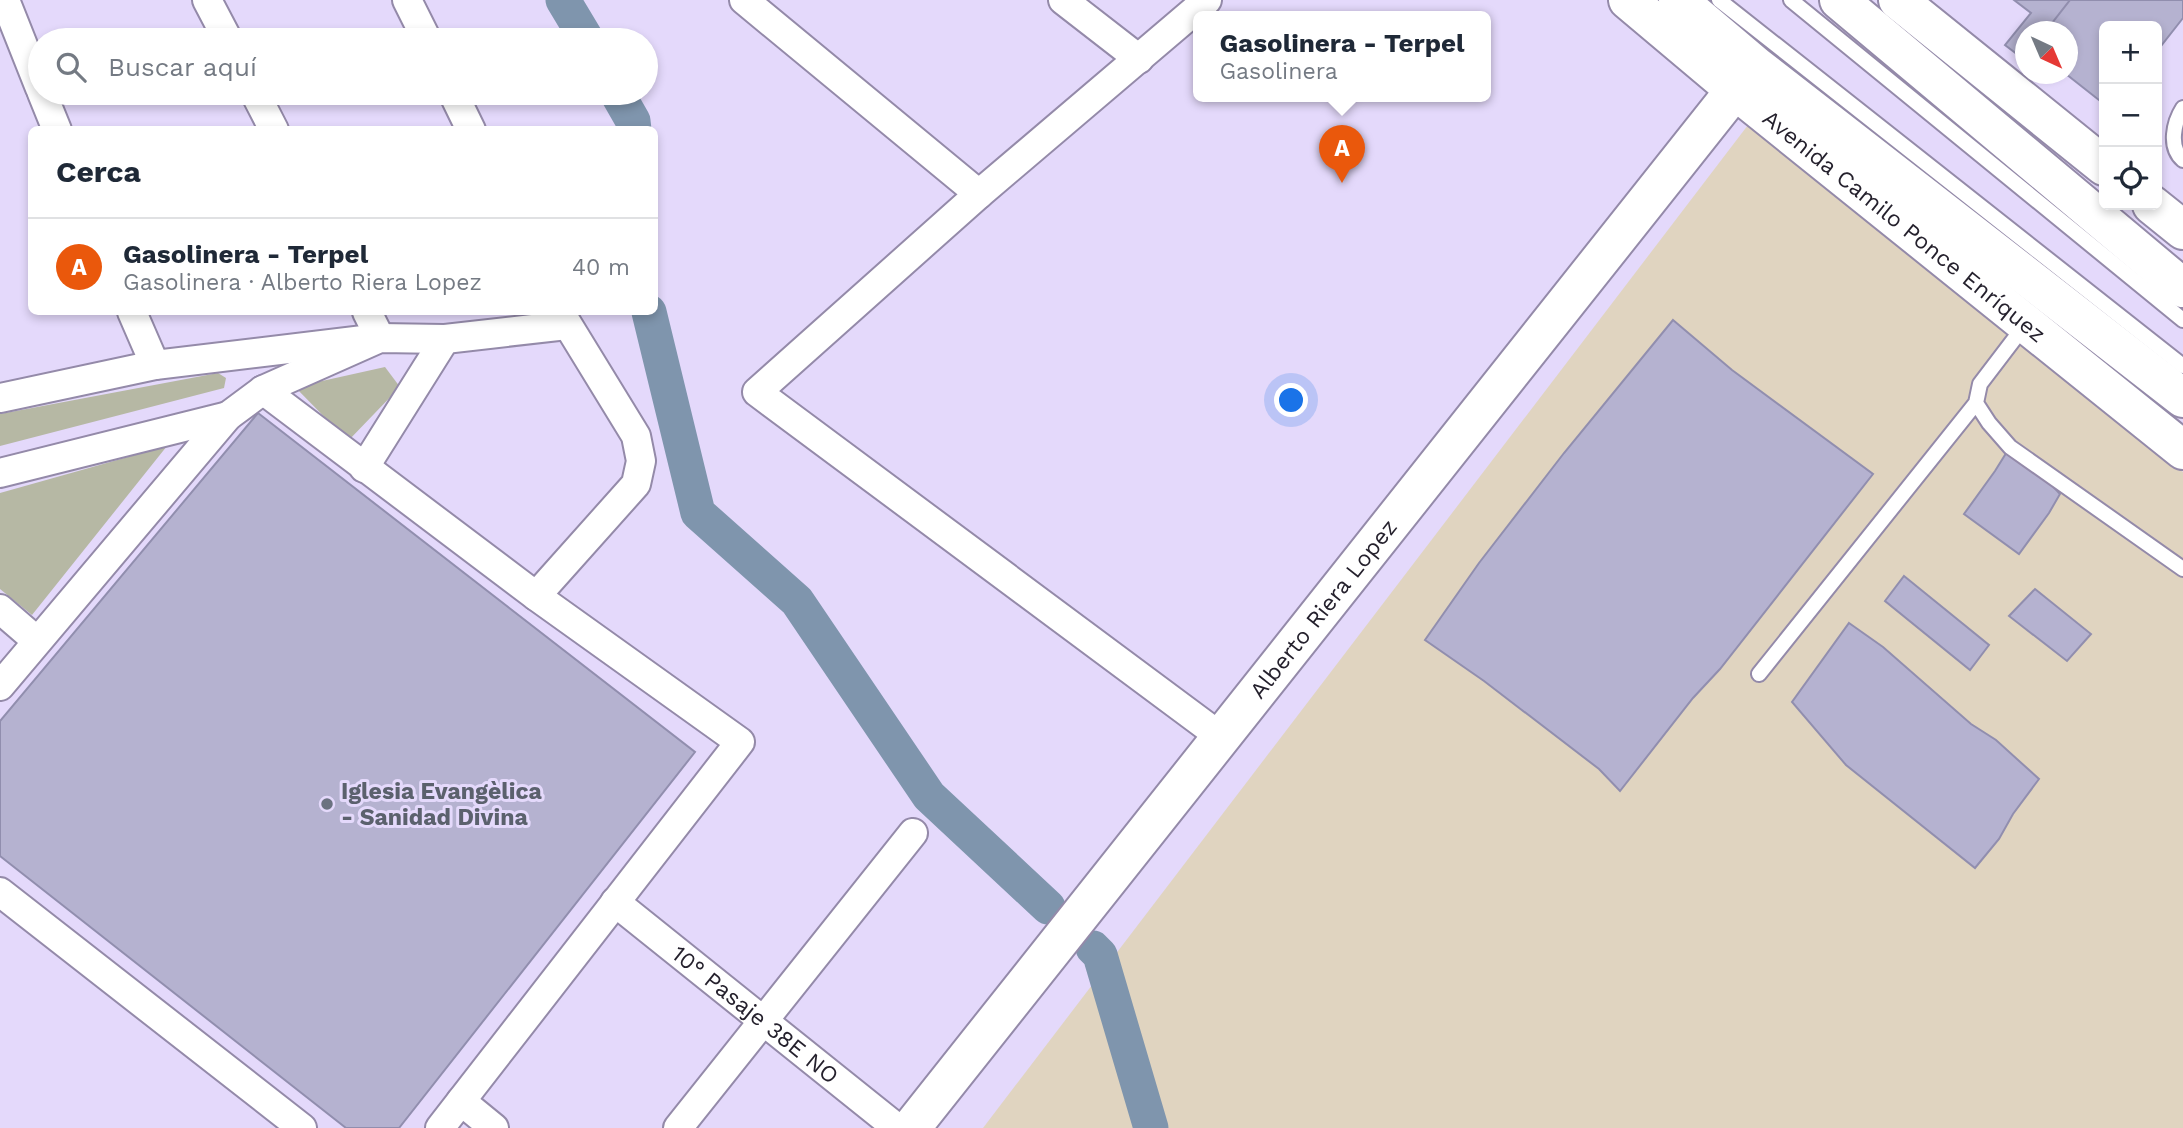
<!DOCTYPE html>
<html lang="es">
<head>
<meta charset="utf-8">
<style>
  :root { --surface:#fff; --page:#f2f2f3; --text:#1f2937; --muted:#747a83; --line:#e0e1e3; --accent:#ea580c }
  body { margin:0; font-family:"Work Sans",sans-serif; background:var(--page); color:var(--text) }
  .controls { position:absolute; right:21px; top:21px; display:grid; overflow:hidden; border-radius:10px; box-shadow:0 4px 10px #0003 }
  .controls button { width:63px; height:63px; display:grid; place-items:center; padding:0; border:0; border-bottom:2px solid var(--line); background:var(--surface); color:var(--text); font:35px sans-serif }
  .compass { position:absolute; left:2015px; top:21px; width:63px; height:63px; border-radius:50%; background:var(--surface); box-shadow:0 4px 10px #0003; rotate:136deg }
  .you { position:absolute; left:1292px; top:401px; width:24px; height:24px; margin:-18px; border:5px solid #fff; border-radius:50%; background:#1a73e8; box-shadow:0 0 0 10px #1a73e833 }
  .badge { display:grid; place-items:center; width:46px; height:46px; border-radius:50%; background:var(--accent); color:#fff; font-size:23px; font-weight:700 }
  .pin { position:absolute; translate:-50% -58px; filter:drop-shadow(0 2px 4px #0008) }
  .pin::after { content:''; position:absolute; top:37px; width:24px; height:21px; background:inherit; clip-path:polygon(0 0,100% 0,50% 100%) }
  .popup { position:absolute; left:1193px; top:11px; width:298px; height:91px; box-sizing:border-box; display:grid; place-content:center; border-radius:10px; background:var(--surface); filter:drop-shadow(0 2px 5px #0005); font-size:23px; white-space:nowrap; color:var(--muted) }
  .popup b { font-size:26px; color:var(--text) }
  .popup::after { content:''; position:absolute; left:50%; top:100%; margin-left:-14px; border:14px solid transparent; border-top-color:var(--surface) }
  .list { margin:0; padding:0; list-style:none }
  h2 { display:flex; justify-content:space-between; align-items:center; height:91px; margin:0; padding:0 28px; font-size:30px }
  h2 small { font-size:23px; font-weight:400; color:var(--muted) }
  .list li { display:grid; grid-template-columns:46px 1fr auto; gap:21px; align-items:center; box-sizing:border-box; height:98px; padding:0 28px; border-top:2px solid var(--line) }
  .list b { display:block; font-size:26px; white-space:nowrap }
  .list p { margin:0; font-size:23px; white-space:nowrap; color:var(--muted) }
  .list em { font-size:23px; font-style:normal; color:var(--muted) }
  .icon { flex:none; width:38px; height:38px; fill:none; stroke:currentColor; stroke-width:2; stroke-linecap:round; stroke-linejoin:round }
  .map { position:relative; flex:none; width:2183px; height:1128px; overflow:hidden }
  .search { position:absolute; background:var(--surface); box-shadow:0 4px 10px #0003; left:28px; top:28px; width:630px; height:77px; display:flex; align-items:center; gap:18px; box-sizing:border-box; padding:0 24px; border-radius:38px; color:var(--muted); font-size:26px }
  .panel { position:absolute; background:var(--surface); box-shadow:0 4px 10px #0003; left:28px; top:126px; width:630px; height:189px; border-radius:10px }
  .map>svg:first-child { display:block }
  .industrial { fill:#e0d4c0 }
  .green { fill:#b6b8a4 }
  .lines { fill:none; stroke-linecap:round; stroke-linejoin:round }
  .canal { stroke:#7f95ad; stroke-width:35 }
  .building { fill:#b5b2d0; stroke:#918eae; stroke-width:2 }
  .lane-casing { stroke:#948aa9; stroke-width:18 }
  .street-casing { stroke:#948aa9; stroke-width:32 }
  .secondary-casing { stroke:#948aa9; stroke-width:42 }
  .primary-casing { stroke:#948aa9; stroke-width:42 }
  .lane { stroke:#fff; stroke-width:14 }
  .street { stroke:#fff; stroke-width:28 }
  .secondary { stroke:#fff; stroke-width:38 }
  .primary { stroke:#fff; stroke-width:38 }
  .worship-dot { fill:#6b7280; stroke:#e4d9fb; stroke-width:2.5 }
  .labels { text-anchor:middle; dominant-baseline:central; stroke-width:6; stroke-linejoin:round; paint-order:stroke }
  .street-label { font-size:23px; fill:#25212d; stroke:#e4d9fb }
  .worship-label { font-size:23px; font-weight:bold; fill:#5b616d; stroke:#e4d9fb; text-anchor:start }
</style>
</head>
<body>
<div class="map">
<svg width="2183" height="1128" viewBox="0 0 2183 1128">
  <rect width="100%" height="100%" fill="#e4d9fb"/>
  <!-- industrial -->
  <path class="industrial" d="M1748 125 2183 472V1128H983Z"/>
  <!-- green -->
  <path class="green" d="M385 367 400 387 348 441 295 387Z
    M218 373 226 378 224 388 0 446V414Z
    M167 446 32 615 0 589V493Z"/>
  <g class="lines">
    <!-- canal -->
    <path class="canal" d="M563 0 587 40
      M617 93 633 121 634 130
      M649 312 698 513 797 601 929 796 1048 907
      M1093 948 1100 955 1151 1128"/>
  </g>
  <!-- building -->
  <path class="building" d="M2014 0H2070L2045 32H2025V55L2022 58 2005 45 2031 13Z
    M2070 0H2183V18L2157 51V26H2104V104L2066 74H2068V32H2045Z
    M1673 320 1732 370 1873 474 1720 669 1693 698 1620 791 1599 769 1484 681 1425 640 1479 563 1564 453Z
    M258 413 695 752 399 1128H346L0 856V721Z
    M2010 447 2027 458 2060 494 2049 513 2019 554 1964 514 1995 471Z
    M1904 576 1989 645 1970 670 1885 601Z
    M2035 589 2091 634 2067 661 2009 616Z
    M1849 623 1883 647 1971 724 1996 740 2039 779 2013 814 1999 839 1975 868 1846 765 1792 702Z"/>
  <g class="lines">
    <defs>
      <path id="lane" d="M1719 0 2183 366
        M1791 0 2183 320
        M2183 108C2174 122 2168 147 2183 160
        M2025 325 1980 384 1976 403 1989 423 2010 447 2183 569
        M1759 674 1976 403"/>
      <g id="street">
        <path d="M5 0 40 88"/>
        <path d="M207 0 228 40"/>
        <path d="M407 0 427 40"/>
        <path d="M744 0 979 194"/>
        <path d="M1063 0 1139 59"/>
        <path d="M1207 0 979 194 757 392 1221 737"/>
        <path d="M42 93 57 130"/>
        <path d="M255 93 274 130"/>
        <path d="M453 93 471 130"/>
        <path d="M132 312 155 365"/>
        <path d="M0 398 155 365 380 338 367 312"/>
        <path d="M364 468 445 339"/>
        <path d="M0 473 228 416"/>
        <path d="M536 596 636 484 641 461 636 436 560 312"/>
        <path d="M0 609 37 641"/>
        <path d="M0 686 228 416 263 390"/>
        <path d="M0 892 302 1128"/>
        <path id="s1" d="M615 902 897 1128"/>
        <path d="M461 1101 494 1128"/>
        <path d="M440 1128 740 742 536 596 263 390 380 338 445 339 567 325"/>
        <path d="M678 1128 913 833"/>
      </g>
      <g id="secondary">
        <path id="s2" d="M1628 0 1735 90 2183 450"/>
        <path d="M1898 0 2104 166"/>
        <path d="M2152 205 2183 230"/>
        <path id="s3" d="M911 1128 1735 90"/>
      </g>
      <path id="primary" d="M1678 0 1756 66 2183 398
        M1839 0 2183 288"/>
    </defs>
    <!-- lane casing -->
    <use href="#lane" class="lane-casing"/>
    <!-- street casing -->
    <use href="#street" class="street-casing"/>
    <!-- secondary casing -->
    <use href="#secondary" class="secondary-casing"/>
    <!-- primary casing -->
    <use href="#primary" class="primary-casing"/>
    <!-- lane -->
    <use href="#lane" class="lane"/>
    <!-- street -->
    <use href="#street" class="street"/>
    <!-- secondary -->
    <use href="#secondary" class="secondary"/>
    <!-- primary -->
    <use href="#primary" class="primary"/>
  </g>
  <!-- markers -->
  <circle class="worship-dot" cx="327" cy="804" r="7"/>
  <g class="labels">
    <!-- street labels -->
    <g class="street-label">
      <text stroke="none"><textPath href="#s2" startOffset="357">Avenida Camilo Ponce Enríquez</textPath></text>
      <text stroke="none"><textPath href="#s3" startOffset="663">Alberto Riera Lopez</textPath></text>
      <text stroke="none"><textPath href="#s1" startOffset="180">10° Pasaje 38E NO</textPath></text>
    </g>
    <!-- worship labels -->
    <g class="worship-label">
      <text x="341" y="791">Iglesia Evangèlica<tspan x="341" dy="26">- Sanidad Divina</tspan></text>
    </g>
  </g>
</svg>
<div class="controls">
<button>+</button>
<button>−</button>
<button><svg class="icon" aria-label="locate" viewBox="0 0 24 24"><circle cx="12" cy="12" r="6"/><path d="M12 2v4M12 18v4M2 12h4M18 12h4"/></svg></button>
</div>
<svg class="compass" viewBox="-18 -18 36 36"><path d="M0-13l5 13h-10z" fill="#e53935"/><path d="M0 13l5-13h-10z" fill="#747a83"/></svg>
<div class="you"></div>
<div class="pin badge" style="left:1342px;top:183px">A</div>
<div class="popup"><b>Gasolinera - Terpel</b>Gasolinera</div>
<div class="search"><svg class="icon" aria-label="search" viewBox="0 0 24 24"><circle cx="10" cy="10" r="6"/><path d="M15 15l6 6"/></svg>Buscar aquí</div>
<section class="panel">
<h2>Cerca<small></small></h2>
<ul class="list">
<li><span class="badge">A</span><div><b>Gasolinera - Terpel</b><p>Gasolinera · Alberto Riera Lopez</p></div><em>40 m</em></li>
</ul>
</section>
</div>
</body>
</html>
